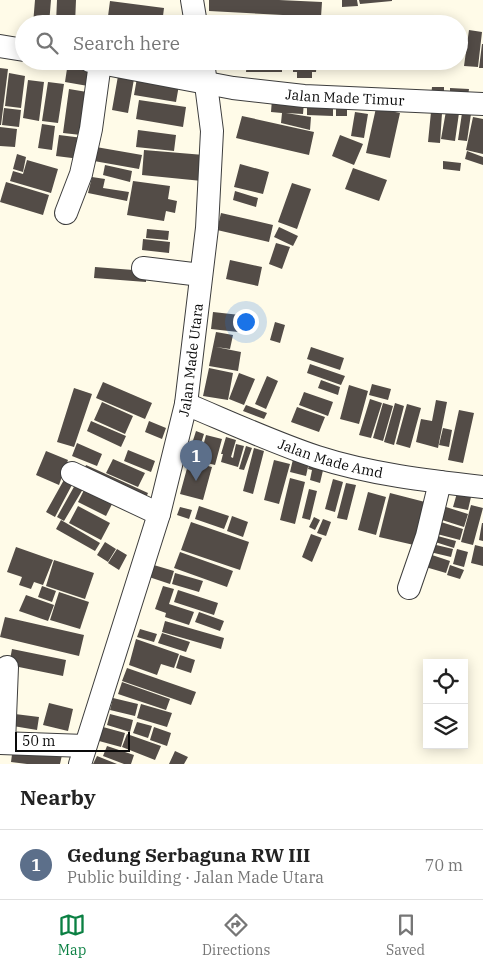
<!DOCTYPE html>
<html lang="en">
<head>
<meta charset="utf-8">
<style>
  :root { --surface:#fff; --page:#f6f6f6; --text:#222; --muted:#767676; --line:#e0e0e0; --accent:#0b8043 }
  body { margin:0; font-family:"IBM Plex Serif",serif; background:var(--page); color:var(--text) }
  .controls { position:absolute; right:15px; bottom:15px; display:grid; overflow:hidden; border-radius:0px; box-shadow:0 2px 12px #0003 }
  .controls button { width:45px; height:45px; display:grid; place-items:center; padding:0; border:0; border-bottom:1px solid var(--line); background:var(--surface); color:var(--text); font:25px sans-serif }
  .scale { position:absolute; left:15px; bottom:12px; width:115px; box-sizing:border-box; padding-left:5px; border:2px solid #0a0a0a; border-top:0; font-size:14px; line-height:18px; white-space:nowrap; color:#0a0a0a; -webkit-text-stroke:4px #fff; paint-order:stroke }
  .you { position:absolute; left:245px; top:321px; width:18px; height:18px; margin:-12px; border:4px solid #fff; border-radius:50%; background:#1a73e8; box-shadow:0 0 0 8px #1a73e833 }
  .badge { display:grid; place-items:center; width:32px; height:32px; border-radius:50%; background:var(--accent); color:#fff; font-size:16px; font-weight:700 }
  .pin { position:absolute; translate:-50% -41px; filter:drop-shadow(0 1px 2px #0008) }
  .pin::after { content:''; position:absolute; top:26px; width:18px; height:15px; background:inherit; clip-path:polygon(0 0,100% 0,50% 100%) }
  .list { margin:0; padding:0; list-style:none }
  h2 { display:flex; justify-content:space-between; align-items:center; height:65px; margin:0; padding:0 20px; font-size:21px }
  h2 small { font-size:16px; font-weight:400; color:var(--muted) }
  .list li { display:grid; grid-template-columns:32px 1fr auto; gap:15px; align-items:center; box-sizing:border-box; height:70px; padding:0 20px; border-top:1px solid var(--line) }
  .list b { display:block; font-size:19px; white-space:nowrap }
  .list p { margin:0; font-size:16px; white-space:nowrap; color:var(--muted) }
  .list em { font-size:16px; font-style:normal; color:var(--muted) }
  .icon { flex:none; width:28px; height:28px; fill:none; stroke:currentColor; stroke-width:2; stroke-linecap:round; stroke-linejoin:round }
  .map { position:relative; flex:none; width:483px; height:764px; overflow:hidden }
  .search { position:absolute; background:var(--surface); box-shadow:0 2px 12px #0003; left:15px; right:15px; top:15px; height:55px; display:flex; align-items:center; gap:12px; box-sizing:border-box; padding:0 18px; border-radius:28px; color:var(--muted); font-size:19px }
  .sheet { height:135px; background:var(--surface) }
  nav { display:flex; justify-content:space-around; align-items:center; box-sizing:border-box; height:70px; border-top:1px solid var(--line); background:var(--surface); font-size:14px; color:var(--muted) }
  nav a { display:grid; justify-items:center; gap:2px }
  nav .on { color:var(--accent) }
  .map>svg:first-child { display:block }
  .building { fill:#534c47 }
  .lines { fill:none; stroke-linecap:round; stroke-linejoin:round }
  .minor-casing { stroke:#3d3d3d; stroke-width:24 }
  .minor { stroke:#fff; stroke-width:22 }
  .labels { text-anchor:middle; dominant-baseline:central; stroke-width:5; stroke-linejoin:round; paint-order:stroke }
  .street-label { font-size:14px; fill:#0a0a0a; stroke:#fff }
</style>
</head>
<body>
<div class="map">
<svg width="483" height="764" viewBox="0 0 483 764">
  <rect width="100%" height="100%" fill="#fffbe8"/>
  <!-- building -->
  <path class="building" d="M35 0H51L49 24H33Z
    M57 0H76L75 24 56 23Z
    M209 0H279L322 2 321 17 209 11Z
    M342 0H357L358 6 342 7Z
    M359 0H392V1L360 4Z
    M110 1 164 8 162 24H107Z
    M255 22H293V24H255Z
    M469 30 482 32 478 67 464 66Z
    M482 44H483V68H479Z
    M247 61H282V72H246Z
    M293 61H317L316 72H312V78H297V72H293Z
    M68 62 92 66 88 86 65 82Z
    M0 68 8 69 1 125H0Z
    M9 73 25 76 21 108 5 106Z
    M118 76 134 79 128 113 112 110Z
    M137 78 179 85 176 102 134 95Z
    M28 80 44 82 39 121 23 118Z
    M48 82 64 84 58 123 42 121Z
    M432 87H444V98L431 97Z
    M450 88 469 89 468 96H450Z
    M69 89 87 92 81 135 63 133Z
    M272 99 304 102 303 114 286 113 311 117 310 130 281 123 282 113 271 112Z
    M139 100 186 107 183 127 136 119Z
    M307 100 333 101V116L307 115Z
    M347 104V116H336V105Z
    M4 108 21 110 19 127 2 125Z
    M376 108 400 113 390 158 366 153Z
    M446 111 459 113 455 141 441 139Z
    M355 112 368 114 364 138 351 136Z
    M431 112 442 113 440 143 428 142Z
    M462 113 471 114 467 141 458 140Z
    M242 116 314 132 309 155 236 138Z
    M473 117 483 119V154L466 150Z
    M42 124 55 126 52 150 38 148Z
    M0 127 17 129 15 147 0 146Z
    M138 130 176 135 174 151 136 147Z
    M59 135 83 138 80 159 56 156Z
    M340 135 363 144 354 165 332 156Z
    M96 147 142 155 139 169 94 161Z
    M144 150 204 155 202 181 142 175Z
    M467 151 483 157V165L465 159Z
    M17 154 26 157 23 172 13 169Z
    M27 160 58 169 51 193 10 181 13 171 23 174Z
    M443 161 461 163 460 171 443 169Z
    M240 164 269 172 263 194 234 187Z
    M105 165 132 171 130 182 103 175Z
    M353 168 387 180 379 201 345 189Z
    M92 177 105 179 103 188 129 192 127 201 88 193Z
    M133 181 170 186 168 199 177 201 175 213 166 211 164 221 127 215Z
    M6 182 49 195 43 215 0 202Z
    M292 183 311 189 297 229 278 222Z
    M235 191 258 198 256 207 233 200Z
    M221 213 273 225 269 242 217 230Z
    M279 227 298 236 293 246 274 237Z
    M147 229 169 231 168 240 146 238Z
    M143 239 170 242 169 253 142 250Z
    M276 243 290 247 282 269 269 264Z
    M230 260 262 267 258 286 226 279Z
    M95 267 146 271V282L94 278Z
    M213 312 240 315 238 332 211 329Z
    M275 322 285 325 280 343 270 340Z
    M216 332 233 335 230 349 216 347 241 352 238 371 209 366Z
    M311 347 344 358 340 370 307 359Z
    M310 364 345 376 341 385 307 373Z
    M209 368 233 373 228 400 203 396Z
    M239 373 255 379 244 405 229 399Z
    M267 376 278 381 266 409 255 404Z
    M321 380 340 387 338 395 318 388Z
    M103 382 152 403 145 419 96 398Z
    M372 384 391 389 388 400 369 395Z
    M349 385 368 391 359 424 340 419Z
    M74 388 92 394 74 447 57 442Z
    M304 392 333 402 328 416 299 405Z
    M370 399 382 403 371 438 359 435Z
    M436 400 447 402 438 448 416 442 421 419 432 421Z
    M102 402 133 416 125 434 94 420Z
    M383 403 393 406 383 441 373 438Z
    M395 403 404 406 394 445 384 442Z
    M407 404 421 408 410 448 396 444Z
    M246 405 267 413 264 419 243 411Z
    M297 407 325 417 319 432 291 422Z
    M459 410 474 413 463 463 448 460Z
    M91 421 126 436 121 447 87 431Z
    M149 421 166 428 162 439 145 432Z
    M443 428 452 430 449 447 439 445Z
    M196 431 204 434 197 456 189 453Z
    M206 435 222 439 215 465 199 461Z
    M226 437 236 440 231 457 233 458 236 444 244 446 238 467 221 462 223 454H221Z
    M77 443 102 454 97 466 72 456Z
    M246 446 252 448 244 470 239 469Z
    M254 448 264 451 253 494 243 491Z
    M128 450 155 461 151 472 124 461Z
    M46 451 68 460 59 485 36 475Z
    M294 455 310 458 306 476 290 472Z
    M311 458 325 462 320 483 310 480 312 470 308 469Z
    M113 459 145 473 138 487 106 473Z
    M274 460 290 464 279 504 264 500Z
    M189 461 212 467 203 500 180 494Z
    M86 465 148 493 144 502 82 474Z
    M65 478 73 483 55 517 46 512Z
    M290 478 305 482 295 524 280 520Z
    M333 479 343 482 335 512 325 509Z
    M346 483 356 485 347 520 337 518Z
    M75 485 83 489 64 521 57 517Z
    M85 488 113 502 106 516 78 502Z
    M309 489 317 491 310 520 302 518Z
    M368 492 386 497 376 535 358 530Z
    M390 493 425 502 414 545 379 537Z
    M457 493 471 497 468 510 453 507Z
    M471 505 483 508 473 545 461 542Z
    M78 506 110 523 101 540 69 523Z
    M199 506 229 516 224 529 195 519Z
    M180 507 192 510 189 519 177 515Z
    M446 507 468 514 464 527 442 520Z
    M232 516 248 522 243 537 227 531Z
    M314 517 320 520 315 530 309 527Z
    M323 519 331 522 326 536 317 533Z
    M61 520 100 543 95 551 56 529Z
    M191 522 249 542 240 570 181 550Z
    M441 522 463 529 460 540 437 534Z
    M482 523H483V541L479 540Z
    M311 534 322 538 312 562 302 557Z
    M434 535 456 541 454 548 432 541Z
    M105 542 116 549 108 562 97 555Z
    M432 544 453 549 451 557 430 552Z
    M475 545 483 547V566L471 563Z
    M16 547 53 560 43 585 34 582 31 589 19 585 22 577 7 572Z
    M117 549 127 555 119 570 108 563Z
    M457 549 468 552 464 567 453 564Z
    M180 552 233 571 227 587 174 568Z
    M426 553 450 561 446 573 422 566Z
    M54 560 94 573 85 599 46 586Z
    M147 563 174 571 170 584 143 575Z
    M450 565 464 570 460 579 447 575Z
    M175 573 203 581 199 592 172 584Z
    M42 586 56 591 52 602 38 597Z
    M163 586 174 589 169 604 194 612 189 625 165 617 166 613 155 609Z
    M178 590 218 603 214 615 174 602Z
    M59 592 89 602 80 629 50 620Z
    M26 595 54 605 48 621 19 611Z
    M199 612 224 621 220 631 195 622Z
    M5 617 84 635 79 656 0 637Z
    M165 621 224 638 221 649 162 632Z
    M140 629 157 634 154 642 137 637Z
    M162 633 190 642 186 652 158 643Z
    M136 639 179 654 174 668 161 664 157 675 129 665Z
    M12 649 66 660 63 676 9 665Z
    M180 655 195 660 191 673 176 668Z
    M127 668 196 692 191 705 122 681Z
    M122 682 170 699 166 710 118 694Z
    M113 698 138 704 135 716 110 710Z
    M49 703 73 709 68 731 43 725Z
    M141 704 172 713 167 727 137 718Z
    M15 714 39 717 37 730 13 726Z
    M110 714 133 720 130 732 107 725Z
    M137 722 152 726 148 738 133 733Z
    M103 727 125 733 121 747 99 741Z
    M154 727 171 733 167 746 150 740Z
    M127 734 161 746 155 760 122 747Z
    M107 746 134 755 131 764H124L103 756Z
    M13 747 62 755 60 764H27L11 762Z
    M175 751 188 757 184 764H169Z
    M97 756 117 764H93Z"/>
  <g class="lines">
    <defs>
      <g id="minor">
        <path d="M192 0 196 24"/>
        <path d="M0 46 24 50"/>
        <path id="s1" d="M90 61 233 88 304 96 483 104"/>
        <path d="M66 213 81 174 91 129 100 63"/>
        <path d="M143 268 201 275"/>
        <path id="s2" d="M186 404C229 422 272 442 317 457 369 474 429 481 483 487"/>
        <path d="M72 473 159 514"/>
        <path d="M409 588 427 536 440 482"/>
        <path d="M0 743 85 746"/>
        <path d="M4 743 7 667"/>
        <path id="s3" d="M80 764 159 514 186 404 207 228 212 131 203 61"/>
      </g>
    </defs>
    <!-- minor casing -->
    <use href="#minor" class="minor-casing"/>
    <!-- minor -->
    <use href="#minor" class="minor"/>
  </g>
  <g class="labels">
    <!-- street labels -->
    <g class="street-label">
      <text stroke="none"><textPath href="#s1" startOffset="258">Jalan Made Timur</textPath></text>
      <text stroke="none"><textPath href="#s3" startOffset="420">Jalan Made Utara</textPath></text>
      <text stroke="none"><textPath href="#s2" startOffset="155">Jalan Made Amd</textPath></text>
    </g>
  </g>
</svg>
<div class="controls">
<button><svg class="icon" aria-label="locate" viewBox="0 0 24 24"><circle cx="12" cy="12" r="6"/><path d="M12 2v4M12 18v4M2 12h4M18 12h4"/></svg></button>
<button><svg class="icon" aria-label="layers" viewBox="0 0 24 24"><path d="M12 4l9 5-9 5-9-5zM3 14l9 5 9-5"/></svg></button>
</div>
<div class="scale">50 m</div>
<div class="you"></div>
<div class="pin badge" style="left:196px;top:481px;background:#5c6f8a">1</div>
<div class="search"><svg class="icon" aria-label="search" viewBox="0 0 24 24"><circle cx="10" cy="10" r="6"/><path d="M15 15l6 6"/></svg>Search here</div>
</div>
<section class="sheet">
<h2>Nearby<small></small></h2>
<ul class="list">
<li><span class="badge" style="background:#5c6f8a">1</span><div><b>Gedung Serbaguna RW III</b><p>Public building · Jalan Made Utara</p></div><em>70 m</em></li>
</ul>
</section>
<nav>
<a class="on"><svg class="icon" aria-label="map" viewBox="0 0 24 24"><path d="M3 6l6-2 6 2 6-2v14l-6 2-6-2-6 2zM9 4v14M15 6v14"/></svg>Map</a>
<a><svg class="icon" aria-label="directions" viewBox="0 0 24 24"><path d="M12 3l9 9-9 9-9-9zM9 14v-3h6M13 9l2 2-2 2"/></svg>Directions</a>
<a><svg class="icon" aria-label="saved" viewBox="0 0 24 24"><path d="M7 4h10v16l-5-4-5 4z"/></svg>Saved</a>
</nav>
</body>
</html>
